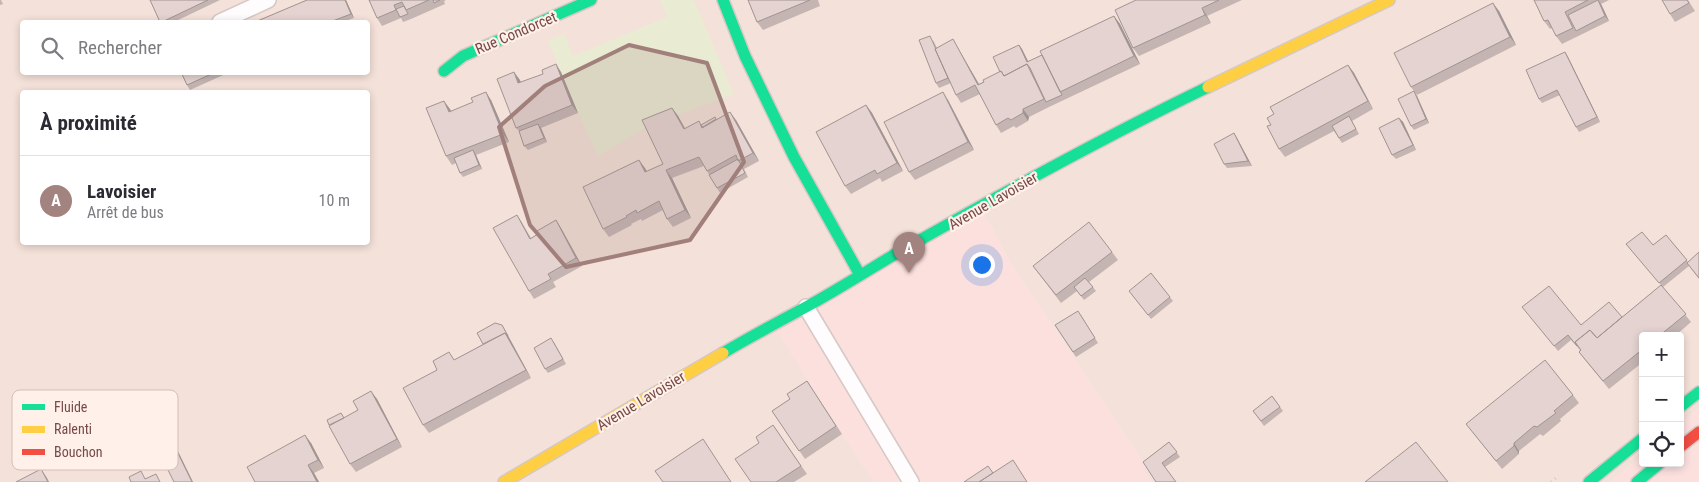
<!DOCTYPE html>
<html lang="fr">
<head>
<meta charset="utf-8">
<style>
  :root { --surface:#fff; --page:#f7f7f7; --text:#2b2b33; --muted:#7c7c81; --line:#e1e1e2; --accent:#a3837f }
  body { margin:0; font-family:"Roboto Condensed",sans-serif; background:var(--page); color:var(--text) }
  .controls { position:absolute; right:15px; bottom:15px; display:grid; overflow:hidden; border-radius:5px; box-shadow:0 2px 8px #0003 }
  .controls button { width:45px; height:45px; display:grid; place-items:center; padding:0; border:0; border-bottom:1px solid var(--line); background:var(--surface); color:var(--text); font:25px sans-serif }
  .you { position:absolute; left:981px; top:264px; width:18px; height:18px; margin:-12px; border:4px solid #fff; border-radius:50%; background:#1a73e8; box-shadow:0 0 0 8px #1a73e833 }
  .badge { display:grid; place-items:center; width:32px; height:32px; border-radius:50%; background:var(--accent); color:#fff; font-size:16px; font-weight:700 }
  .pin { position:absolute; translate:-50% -41px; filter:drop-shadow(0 1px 2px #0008) }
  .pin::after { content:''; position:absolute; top:26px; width:18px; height:15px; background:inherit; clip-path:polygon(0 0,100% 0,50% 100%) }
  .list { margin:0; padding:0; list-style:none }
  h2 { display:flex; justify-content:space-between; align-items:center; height:65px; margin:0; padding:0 20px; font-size:21px }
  h2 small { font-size:16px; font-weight:400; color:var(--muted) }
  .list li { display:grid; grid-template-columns:32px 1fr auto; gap:15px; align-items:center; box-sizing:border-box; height:90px; padding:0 20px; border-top:1px solid var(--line) }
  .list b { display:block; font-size:19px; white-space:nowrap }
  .list p { margin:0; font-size:16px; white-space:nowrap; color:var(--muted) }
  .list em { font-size:16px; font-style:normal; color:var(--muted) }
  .icon { flex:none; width:28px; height:28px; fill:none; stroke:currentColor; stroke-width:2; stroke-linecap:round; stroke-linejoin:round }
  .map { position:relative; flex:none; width:1699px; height:482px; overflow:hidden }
  .search { position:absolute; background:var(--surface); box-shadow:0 2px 8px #0003; left:20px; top:20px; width:350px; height:55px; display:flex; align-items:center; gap:12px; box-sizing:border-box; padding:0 18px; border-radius:5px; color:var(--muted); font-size:19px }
  .panel { position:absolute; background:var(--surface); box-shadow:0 2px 8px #0003; left:20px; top:90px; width:350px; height:155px; border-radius:5px }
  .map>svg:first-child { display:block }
  .residential { fill:#f4e1d9; fill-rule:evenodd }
  .commercial { fill:#fbe0de }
  .green { fill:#e9ecd2 }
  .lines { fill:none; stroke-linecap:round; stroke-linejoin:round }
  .lane-casing { stroke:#d6c8c5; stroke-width:18 }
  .fast-casing { stroke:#d6c8c4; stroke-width:14 }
  .slow-casing { stroke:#d6c8c4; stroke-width:14 }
  .jam-casing { stroke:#d6c8c4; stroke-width:14 }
  .path { stroke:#d8cbc9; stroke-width:3; stroke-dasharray:1 4; stroke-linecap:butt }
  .lane { stroke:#fefcfc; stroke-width:15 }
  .fast { stroke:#16e098; stroke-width:11 }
  .slow { stroke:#ffcf43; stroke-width:11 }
  .jam { stroke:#f24e42; stroke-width:11 }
  .wall { fill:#c4b5b3 }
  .shaded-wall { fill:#a09492 }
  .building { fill:#e4d3d0; stroke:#a09492 }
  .marked { fill:#a1807c; fill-opacity:0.2; stroke:#a1807c; stroke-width:4; stroke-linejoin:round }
  .labels { text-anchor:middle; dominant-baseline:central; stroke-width:4.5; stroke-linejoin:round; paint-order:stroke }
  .street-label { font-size:15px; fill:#764a47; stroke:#fff0e9 }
  .key { fill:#fff0e9; stroke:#d6beb8; stroke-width:1 }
  .key-label { font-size:14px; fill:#764a47 }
</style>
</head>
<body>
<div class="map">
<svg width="1699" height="482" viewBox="0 0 1699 482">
  <rect width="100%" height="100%" fill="#f7ede8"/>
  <!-- residential -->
  <path class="residential" d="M0 0H1699V408L1680 424V336H1643V455L1610 482H1152L1143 470 1146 466 1006 255 981 208 813 389 874 482H0ZM22 22H368V72H22ZM22 92H368V242H22Z"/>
  <!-- commercial -->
  <path class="commercial" d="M981 208 1006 255 1146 466 1143 470 1152 482H874L813 389 772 324Z
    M1699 408V482H1610L1643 455V463H1680V424Z"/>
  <!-- green -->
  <path class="green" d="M660 0H694L734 94 647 127 598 156 578 113 548 41 564 33 573 56 667 17Z"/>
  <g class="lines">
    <defs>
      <path id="lane" d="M220 22 268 0
        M806 307 911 482"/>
      <path id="fast" d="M723 0 745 56 794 157 860 275
        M444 71 463 56 591 0
        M723 353C750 337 778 322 806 307 837 290 867 271 897 253 999 195 1102 138 1208 87
        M1680 407 1699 392
        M1589 482 1643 438
        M1637 482 1660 463"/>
      <path id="slow" d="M1208 87 1389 0
        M504 482 723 353"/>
      <path id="jam" d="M1680 447 1699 432"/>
    </defs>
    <!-- lane casing -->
    <use href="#lane" class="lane-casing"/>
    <!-- fast casing -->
    <use href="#fast" class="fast-casing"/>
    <!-- slow casing -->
    <use href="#slow" class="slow-casing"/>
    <!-- jam casing -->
    <use href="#jam" class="jam-casing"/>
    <!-- path -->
    <path class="path" d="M1551 482 1557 477"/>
    <!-- lane -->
    <use href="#lane" class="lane"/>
    <!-- fast -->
    <use href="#fast" class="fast"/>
    <!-- slow -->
    <use href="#slow" class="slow"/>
    <!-- jam -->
    <use href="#jam" class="jam"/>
  </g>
  <!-- wall -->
  <path class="wall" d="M0 0H1L3 4 0 5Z
    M150 0H220L174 22H160Z
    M307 0H346L354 18 343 22H255Z
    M369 0H446L444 1 445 4 411 19 403 22 401 18 382 26 377 18Z
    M748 0H818L820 6 763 30 757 22Z
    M1136 0H1242L1207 16 1211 23 1139 56 1133 48Z
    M1534 0H1609L1601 4 1609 21 1562 44 1556 36 1552 28 1550 29 1544 21Z
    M1688 0 1695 11 1675 22 1670 14Z
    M1499 11 1516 45 1417 95 1411 87Z
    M1114 16 1120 24 1140 64 1049 107 1029 117 1028 121 1016 128 1014 126 1001 133 996 125 980 94 961 103 956 95 951 83 939 88 936 83 933 40 937 48H958L979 84 1000 72 1019 45 1022 49 1028 62Z
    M1565 52 1568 57 1600 122 1579 132 1576 127 1560 95 1542 103 1539 99Z
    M1348 65 1354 73 1373 109 1352 121 1359 134 1342 143 1334 131 1285 157 1279 149 1274 114Z
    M181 72H230L190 90 187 85Z
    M561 72 578 113 541 128 547 142 528 150 524 146 519 131 516 128 520 80V82Z
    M1417 96 1429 123 1414 130 1411 126Z
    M491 100 509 142 476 155 482 169 463 177 460 173 456 163 452 165 446 156 450 109 451 111Z
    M948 100 974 150 915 180 909 172Z
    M866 105 872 113 903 171 882 182 880 178 851 194 845 186Z
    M672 108 678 116 685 129 701 125 717 119 736 120 759 161 744 169 748 177 720 193 704 166 672 178 691 218 673 227 667 219 663 210 642 221 641 219 631 224 632 225 609 237 603 229 645 168 647 172 663 164Z
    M1399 118 1403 122 1416 150 1396 159 1392 155Z
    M1234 133 1237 138 1252 166 1227 168 1224 164Z
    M517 215 522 223 531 238 538 234 556 220 561 228 582 266 553 282 556 287 534 299 529 291Z
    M1666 235 1688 262 1699 252V279L1689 266 1663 287 1691 322 1675 336H1643V362L1609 389 1585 360 1579 352 1580 350 1571 340 1558 351 1526 311 1581 325 1622 317 1661 285 1626 244 1653 245Z
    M1112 252 1118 260 1089 282 1096 291 1084 300 1077 291 1061 303 1033 266Z
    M1151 273 1173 301 1151 319 1132 295Z
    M1081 315 1098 343 1076 357 1055 325Z
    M502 325 531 378 429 433 423 425 455 360 483 344Z
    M554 342 566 364 548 373 545 369Z
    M807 381 842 434 805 459 772 411 790 399Z
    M1573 395 1579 403 1560 419 1561 421 1543 436 1540 434 1519 451V454L1502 469 1466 424Z
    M1272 396 1283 411 1264 426 1253 411Z
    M377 399 402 447 356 472 350 464Z
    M773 425 807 474 794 482H751L759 443Z
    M1169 442 1180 457 1165 467 1143 462Z
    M311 443 324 468 314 473 319 482H255Z"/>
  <!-- shaded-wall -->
  <path class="shaded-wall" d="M345 0H346L354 18 351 14Z
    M1598 0 1601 4 1609 21 1605 16Z
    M1493 3 1499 11 1516 45 1510 37Z
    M1202 8 1207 16 1211 23 1205 15Z
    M1114 16 1120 24 1140 64 1134 56Z
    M953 39 958 48 984 93 978 85Z
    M1019 45 1022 49 1031 67 1027 62Z
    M1565 52 1568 57 1600 122 1597 117Z
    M556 64 561 72 578 113 572 105Z
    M1348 65 1354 73 1373 109 1368 101Z
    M514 72 520 80 524 91 518 83Z
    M1414 91 1417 96 1429 123 1426 119Z
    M486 92 491 100 509 142 503 134Z
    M943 92 948 100 974 150 968 142Z
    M444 101 450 109 454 120 449 112Z
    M866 105 872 113 903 171 897 163Z
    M672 108 678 116 690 137 684 129Z
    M1023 109 1029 117 1028 121 1023 113Z
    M730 112 736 120 759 161 753 153Z
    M1399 118 1403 122 1416 150 1413 145Z
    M538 124 541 128 547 142 544 138Z
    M1234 133 1237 138 1252 166 1248 161Z
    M473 150 476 155 482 169 479 165Z
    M639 160 645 168 651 180 645 172Z
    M666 170 672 178 691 218 685 210Z
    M517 215 522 223 535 247 530 239Z
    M556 220 561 228 582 266 576 258Z
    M502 325 505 330 531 378 526 370 505 333Z
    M371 391 377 399 402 447 397 439Z
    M305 435 311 443 324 468 318 460Z
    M171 439 174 443 193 482H192Z
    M1514 443 1519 451V454L1514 446Z
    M308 465 314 473 319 482H317Z
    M41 469 47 478 49 482H48Z"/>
  <!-- building -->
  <path class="building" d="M150 0H208L162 22H160Z
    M307 0H345L351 14 330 22H255Z
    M369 0H429L406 10 402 2 394 5 396 10 377 18Z
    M433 0H440L434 3Z
    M748 0H810L757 22Z
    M1136 0H1219L1202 8 1205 15 1133 48 1115 10Z
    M1534 0H1588L1565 12 1573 28 1556 36 1548 20 1544 21Z
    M1598 0 1605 16 1576 31 1568 15Z
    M1662 0H1687L1689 3 1670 14Z
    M1493 3 1510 37 1411 87 1394 53Z
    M404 6 408 14 400 17 396 9Z
    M1114 16 1134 56 1060 92 1040 51Z
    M930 36 936 49H935L948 78 936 83 919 40Z
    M953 39 978 85 984 82 983 80 1001 71 1004 76 1027 64 1044 99 1023 109V113L1011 120 1008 118 996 125 975 85 956 95 935 49Z
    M1019 45 1027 62 1042 55 1062 95 1046 102 1030 68 1027 64 1004 76 1001 71 1000 72 993 57Z
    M1565 52 1597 117 1576 127 1557 90 1539 99 1526 70Z
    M556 64 572 105 516 128 497 79 514 72 518 83 543 74 542 70Z
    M1348 65 1368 101 1279 149 1267 126 1271 125 1267 118 1274 114 1270 107Z
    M181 72H216L187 85Z
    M1414 91 1426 119 1411 126 1398 99Z
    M486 92 503 134 446 156 426 108 444 101 449 112 473 102 471 98Z
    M943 92 968 142 909 172 884 122Z
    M866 105 897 163 877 174 875 170 845 186 816 132Z
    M672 108 684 129 699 121 702 128 730 112 753 153 738 161 736 155 707 171 699 157 666 170 685 210 667 219 659 201 637 213 636 210 626 216 627 217 603 229 583 187 639 160 645 172 663 164 642 120Z
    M1349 116 1356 129 1339 138 1332 126Z
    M715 117 716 119 703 127 701 125Z
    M1399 118 1413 145 1392 155 1379 128Z
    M538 124 544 138 524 146 519 131Z
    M1234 133 1248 161 1224 164 1214 144Z
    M473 150 479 165 460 173 454 158Z
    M738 159 745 173 717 188 709 175Z
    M517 215 530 239 538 234 537 231 556 220 576 258 548 274 551 279 529 291 493 228Z
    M1089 222 1112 252 1056 295 1033 266Z
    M1642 232 1653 245 1666 235 1687 260 1659 283 1626 244Z
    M1699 252V278L1687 263Z
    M1151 273 1170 297 1148 315 1129 291Z
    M1085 278 1093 287 1081 296 1074 287Z
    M1661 285 1686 314 1659 336H1643V349L1603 381 1579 352 1581 350 1575 342 1590 330 1597 338Z
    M1549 286 1581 325 1609 302 1622 317 1597 338 1590 330 1575 342 1577 346 1568 335 1554 346 1522 307Z
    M1078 311 1095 338 1073 352 1055 325Z
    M495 323 502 325 508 336 505 333 483 344 477 333Z
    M505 333 526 370 423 425 403 388 437 370 433 361 449 352 454 360Z
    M551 338 563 359 545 369 534 348Z
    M1545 360 1573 395 1554 411 1556 413 1537 427 1534 426 1514 443V446L1496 461 1466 424Z
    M807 381 836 426 799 451 772 411 790 399 787 394Z
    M371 391 397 439 350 464 329 426 358 410 353 401Z
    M1272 396 1280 407 1261 421 1253 411Z
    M341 413 344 418 329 425 327 420Z
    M773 425 801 466 776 482H751L735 459 759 443 756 437Z
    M305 435 318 460 308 465 317 482H255L247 467Z
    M171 439 192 482H174L156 446Z
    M703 439 731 482H663L655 471Z
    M1169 442 1177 452 1162 463 1176 482H1156L1143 462Z
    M1416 442 1448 482H1365Z
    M1013 460 1027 482H979Z
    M988 466 993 473 979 482H964Z
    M41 469 48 482H16Z
    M141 471 145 479 156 474 160 482H131L129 477Z"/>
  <!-- marked area -->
  <path class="marked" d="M629 45 707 63 744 162 690 240 566 267 530 225 499 127 545 86Z"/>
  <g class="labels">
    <!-- street labels -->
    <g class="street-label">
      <text transform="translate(516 33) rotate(-23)">Rue Condorcet</text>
      <text transform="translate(993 201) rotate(-30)">Avenue Lavoisier</text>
      <text transform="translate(641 401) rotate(-31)">Avenue Lavoisier</text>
    </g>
  </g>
  <!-- legend -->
  <rect x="12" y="390" width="166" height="80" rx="8" class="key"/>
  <rect x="22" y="404" width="23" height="6" fill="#16e098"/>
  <rect x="22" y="426" width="23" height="7" fill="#ffcf43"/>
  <rect x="22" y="449" width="23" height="6" fill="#f24e42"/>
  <g class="key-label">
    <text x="54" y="412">Fluide</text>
    <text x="54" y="434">Ralenti</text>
    <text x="54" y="457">Bouchon</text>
  </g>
</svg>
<div class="controls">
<button>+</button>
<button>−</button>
<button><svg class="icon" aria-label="locate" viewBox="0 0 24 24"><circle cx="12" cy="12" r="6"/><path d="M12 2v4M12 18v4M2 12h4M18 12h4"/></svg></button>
</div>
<div class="you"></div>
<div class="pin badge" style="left:909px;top:273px">A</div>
<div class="search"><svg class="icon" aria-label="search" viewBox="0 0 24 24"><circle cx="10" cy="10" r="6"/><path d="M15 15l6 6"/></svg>Rechercher</div>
<section class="panel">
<h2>À proximité<small></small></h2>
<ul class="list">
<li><span class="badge">A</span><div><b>Lavoisier</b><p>Arrêt de bus</p></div><em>10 m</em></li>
</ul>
</section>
</div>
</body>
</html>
